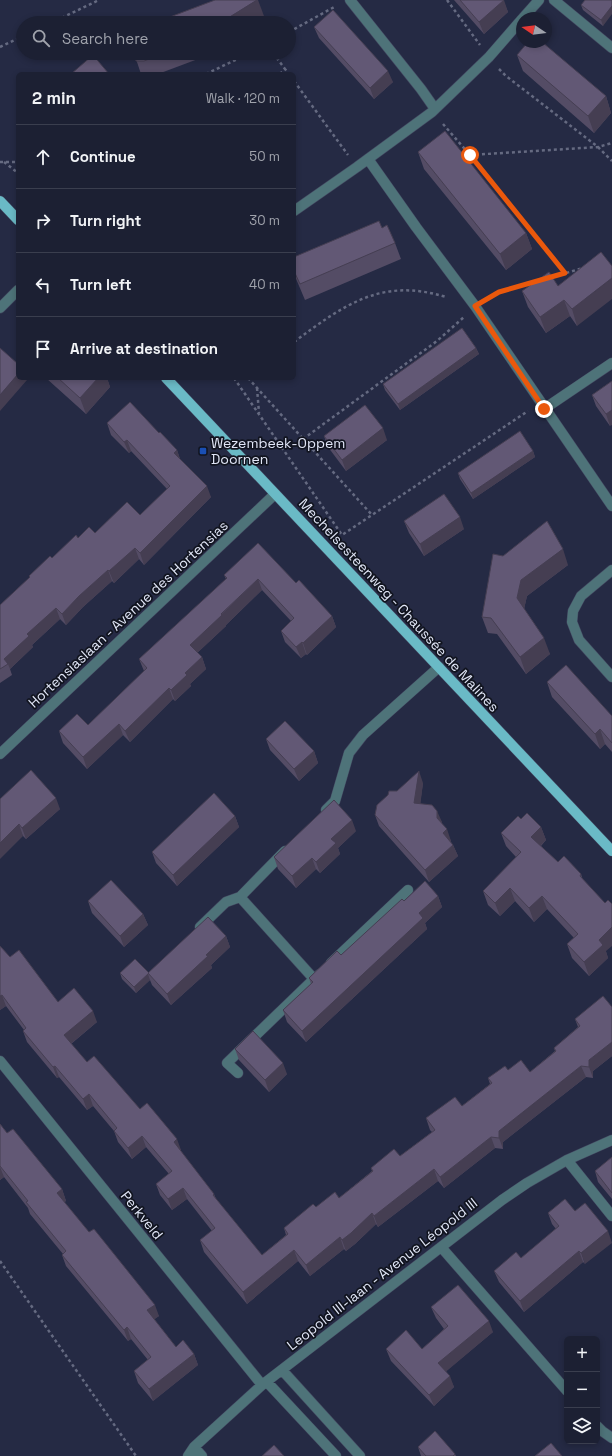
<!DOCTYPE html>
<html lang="en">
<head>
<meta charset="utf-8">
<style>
  :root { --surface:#1c2033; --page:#292d3f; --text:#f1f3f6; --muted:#a0a3ac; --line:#3a3e4e }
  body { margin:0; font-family:"Space Grotesk",sans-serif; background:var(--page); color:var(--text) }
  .controls { position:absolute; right:12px; bottom:12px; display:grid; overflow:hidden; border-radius:6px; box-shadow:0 2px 6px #0003 }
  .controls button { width:36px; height:36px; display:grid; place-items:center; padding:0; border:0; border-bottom:1px solid var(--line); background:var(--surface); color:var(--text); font:20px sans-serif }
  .compass { position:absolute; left:516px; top:12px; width:36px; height:36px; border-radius:50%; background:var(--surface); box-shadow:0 2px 6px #0003; rotate:283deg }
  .stop { position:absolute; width:12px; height:12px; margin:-9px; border:3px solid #ea580c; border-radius:50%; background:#fff }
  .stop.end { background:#ea580c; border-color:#fff; box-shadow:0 1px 4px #0008 }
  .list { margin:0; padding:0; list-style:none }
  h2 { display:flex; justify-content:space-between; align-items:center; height:52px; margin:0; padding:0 16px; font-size:17px }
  h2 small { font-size:13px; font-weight:400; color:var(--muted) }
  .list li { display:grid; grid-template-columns:26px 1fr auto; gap:12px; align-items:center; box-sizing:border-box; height:64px; padding:0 16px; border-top:1px solid var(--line) }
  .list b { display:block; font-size:15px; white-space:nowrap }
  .list em { font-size:13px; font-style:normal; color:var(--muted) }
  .icon { flex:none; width:22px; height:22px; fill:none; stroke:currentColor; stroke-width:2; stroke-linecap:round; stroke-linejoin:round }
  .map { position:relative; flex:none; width:612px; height:1456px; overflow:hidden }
  .search { position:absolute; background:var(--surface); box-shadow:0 2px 6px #0003; left:16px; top:16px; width:280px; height:44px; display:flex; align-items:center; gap:10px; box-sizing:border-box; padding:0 14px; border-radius:22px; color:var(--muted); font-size:15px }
  .panel { position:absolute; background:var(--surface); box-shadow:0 2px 6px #0003; left:16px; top:72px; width:280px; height:308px; border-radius:6px }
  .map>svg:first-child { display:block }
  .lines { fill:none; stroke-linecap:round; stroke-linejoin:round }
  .minor-casing { stroke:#434861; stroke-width:11 }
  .major-casing { stroke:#434861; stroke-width:11 }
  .path { stroke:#656a81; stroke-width:2.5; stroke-dasharray:3 3; stroke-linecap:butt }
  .minor { stroke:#4e7379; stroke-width:10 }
  .major { stroke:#6abac6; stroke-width:10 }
  .wall { fill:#544c65 }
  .shaded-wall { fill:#453e52 }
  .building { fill:#625875; stroke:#453e52 }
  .route { stroke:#ea580c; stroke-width:5 }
  .transit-dot { fill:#1a4fb4; stroke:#11141f; stroke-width:1.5 }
  .labels { text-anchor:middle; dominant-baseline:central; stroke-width:3.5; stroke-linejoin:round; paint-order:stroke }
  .poi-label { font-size:14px; fill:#e1e6f7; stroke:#11141f; text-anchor:start }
  .street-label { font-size:14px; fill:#e1e6f7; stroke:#11141f }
</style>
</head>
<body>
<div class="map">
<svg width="612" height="1456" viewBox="0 0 612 1456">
  <rect width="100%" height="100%" fill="#252a44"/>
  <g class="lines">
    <defs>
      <path id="minor" d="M350 0 421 89 435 109
        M554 0 612 48
        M523 18 539 0
        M368 159 416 227 475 306 612 506
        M294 211 357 167 432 112 489 57 522 19
        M0 308 18 290
        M544 409 612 363
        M612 570 581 596 573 611 572 622 579 640 612 677
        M0 754 275 494
        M326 810 335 801 349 753 363 735 439 667
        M285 851 240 897 314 979 320 974
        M200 927 226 902 240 897
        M331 963 408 890
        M0 1061 262 1385
        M238 1073 227 1063 314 979
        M567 1160 612 1216
        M441 1247 567 1391
        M282 1370 360 1456
        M267 1382 336 1456
        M597 1426 602 1431 612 1438
        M194 1447 202 1456
        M188 1456 194 1447 262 1385 502 1200 527 1183 567 1160 612 1140"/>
      <path id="major" d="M0 201 18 220
        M166 378 612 851"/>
    </defs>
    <!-- minor casing -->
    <use href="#minor" class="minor-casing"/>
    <!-- major casing -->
    <use href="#major" class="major-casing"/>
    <!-- path -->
    <path class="path" d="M447 0 480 45
      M51 23 99 0
      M289 32 336 6
      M0 47 23 36
      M273 53 285 69
      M499 69 506 76 598 147 612 161
      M206 74 250 53
      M280 74 285 69 289 74
      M294 81 348 155
      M443 124 470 155 565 273
      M470 155 598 147 612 143
      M0 162H18
      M4 162 18 173
      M549 278 583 268
      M489 298 499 292 538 281
      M294 342C344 305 381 277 446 297
      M234 378 342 535 528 411
      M248 378 372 515
      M257 388 259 413
      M303 439 437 341 464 317
      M0 1261 136 1456"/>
    <!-- minor -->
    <use href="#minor" class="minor"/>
    <!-- major -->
    <use href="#major" class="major"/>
  </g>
  <!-- wall -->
  <path class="wall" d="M454 0H503L508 12 484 34Z
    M612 0 603 26 583 10 581 5Z
    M314 27 393 82 374 99 319 38Z
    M134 53H214L158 74H141Z
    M517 55 606 96 611 113 594 133 523 71Z
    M418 152 526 233 532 249 506 270 424 169Z
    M382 228 395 243 401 259 305 300 294 274V257Z
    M601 252 577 326 570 316 546 333 528 307 522 291 558 286Z
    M476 348 479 354 400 410 385 390 383 384Z
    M46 378H107L110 387 86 414Z
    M612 381 610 426 596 406 592 395Z
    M107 423 159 433 177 450 180 459 211 497 144 565 139 559 114 583 112 581 83 607 66 625 60 619 32 645 33 647 10 669 12 675 0 683V605L30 577 29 576 78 538 95 533 140 515 167 489 131 451 129 453 111 435Z
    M324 436 387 440 346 471 328 447Z
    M533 451 535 457 473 499 460 479 458 473Z
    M404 521 464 529 424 556 409 533Z
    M503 556 568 565 527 596 524 609 550 654 526 674 497 634 488 633 482 617Z
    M224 575 296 583 332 616 336 627 307 655 306 654 301 658 285 642 281 631 291 621 262 590 226 625V626L197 653 202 657 206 669 190 684 191 686 175 701 173 699 130 742 123 735 87 769 63 743 59 731 88 725 144 671 139 659 226 579Z
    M547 682 612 716V752L605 744 600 749 552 697Z
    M266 739 314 751 318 763 299 781 270 750Z
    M423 783 420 804 442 822 441 823 451 841H450L453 845 458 856 429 882 379 826 375 815 397 791Z
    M0 799 60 809 26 839 23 836Z
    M235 816 239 827 177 886 156 863 152 852Z
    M521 819 541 827 546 840 541 846 558 862 581 874 608 958 589 976 572 958 567 944 574 938 547 909 534 922 515 901 500 916 488 905 483 891 516 857 506 846 501 833Z
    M356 831 338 848 340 854 320 873 316 869 296 888 278 869 274 857Z
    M438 896 442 907 425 923 427 929 306 1042 287 1022 283 1010 311 984 309 978 341 955 404 901Z
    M88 901 143 914 148 925 124 947 92 913Z
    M226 936 230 947 211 965 212 968 171 1005 152 985 150 980 136 993 122 979 120 973H148Z
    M0 946 10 957 58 1002 97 1022 71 1044 87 1062 140 1109 181 1150 180 1151 214 1194 216 1199 262 1255 286 1235 284 1228 316 1207 339 1198 372 1171 371 1168 400 1156 432 1132 430 1130 426 1118 462 1106 490 1084 488 1078 508 1070 530 1072 555 1051 554 1048 578 1027 575 1019 612 1007V1056L593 1071V1078L586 1077 503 1142V1149L495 1148 444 1188 438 1181 378 1227 376 1224 355 1244 346 1251 344 1249 310 1276 298 1261 247 1304 204 1252 200 1240 212 1231 187 1199 172 1210 160 1195 156 1184 169 1174 146 1147 132 1159 118 1142 114 1131 93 1106 87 1110 59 1077 57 1078 27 1042 23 1031 24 1030 6 1006 0 1010Z
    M235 1049 287 1074 269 1092 239 1060Z
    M0 1124 7 1133 62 1189 66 1201 64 1202 159 1316 154 1319 176 1347 194 1354 198 1365 153 1401 138 1383 134 1371 148 1360 131 1339 128 1341 66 1266 62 1255 63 1254 30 1214 28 1208 4 1177 0 1180Z
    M612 1157V1199L598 1182 595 1171Z
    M565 1199 585 1264 583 1262 524 1312 499 1282 494 1271 521 1258 556 1229 552 1224 548 1213Z
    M431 1307 493 1332 446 1371 454 1387 434 1406 391 1361 386 1349H422L444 1329 436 1318Z
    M418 1447 455 1454 456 1456H421Z"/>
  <!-- shaded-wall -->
  <path class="shaded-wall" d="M257 0H258L264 16 252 23H220Z
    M504 0 508 12 484 34 479 22Z
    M612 6V14L603 26 601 20Z
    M388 71 393 82 374 99 370 88Z
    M606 96 611 113 594 133 588 116Z
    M526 233 532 249 506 270 500 254Z
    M612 278V299L577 326 572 309Z
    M564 300 570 316 546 333 540 317Z
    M476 348 479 354 400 410 398 404Z
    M18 374V378H27V380L0 411V395Z
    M98 378H107L110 387 86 414 80 398Z
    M612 410V425L610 426 606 414Z
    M383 428 387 440 346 471 342 460Z
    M127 440 131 451 129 453 124 442Z
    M177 450 181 462 174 453Z
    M533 451 535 457 473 499 471 493Z
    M207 486 211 497 144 565 140 553Z
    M460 517 464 529 424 556 420 544Z
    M135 548 139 559 114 583 109 571Z
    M563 549 568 565 527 596 523 614 517 598 521 580Z
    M108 570 112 581 83 607 66 625 62 614 79 596Z
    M258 579 262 590 226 625V626L194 656 190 645Z
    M56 608 60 619 32 645 33 647 10 669 8 664 4 659 27 634Z
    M332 616 336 627 307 655 303 643Z
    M544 638 550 654 526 674 520 657Z
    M302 642 306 654 301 658 296 647Z
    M202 657 206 669 190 684 191 686 175 701 171 690 185 673Z
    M169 688 173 699 130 742 125 731Z
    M119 724 123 735 87 769 83 757Z
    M600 729 605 744 600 749 595 734Z
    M314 751 318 763 299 781 294 769Z
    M419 771 423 783 419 815 414 803Z
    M56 798 60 809 26 839 22 828Z
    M437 811 442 822 441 829 437 818Z
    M235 816 239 827 177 886 173 875Z
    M352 820 356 831 338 848 340 854 320 873 316 862 331 839Z
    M19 824 23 836 0 859V843Z
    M541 827 546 840 536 850 531 837Z
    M447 829 451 841 447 845 443 833Z
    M453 845 458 856 429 882 425 870Z
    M312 858 316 869 296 888 292 876Z
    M510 888 515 901 500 916 495 903Z
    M438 896 442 907 425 923 427 929 306 1042 302 1031 419 913Z
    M542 896 547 909 534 922 529 908Z
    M143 914 148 925 124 947 120 936Z
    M612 927V946L606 951 608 958 589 976 584 962 599 940Z
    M226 936 230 947 211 965 212 968 171 1005 167 994 206 955Z
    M148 974 150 980 136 993 134 987Z
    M2 995 6 1006 0 1010V996Z
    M93 1011 97 1022 68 1046 64 1035Z
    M612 1042V1056L593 1071V1078L589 1067V1060Z
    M283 1063 287 1074 269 1092 265 1080Z
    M55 1066 59 1077 57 1078 53 1067Z
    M581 1066 586 1077 503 1142V1149L499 1138V1131Z
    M89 1094 93 1106 87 1110 83 1099Z
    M142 1136 146 1147 132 1159 128 1148Z
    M491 1137 495 1148 444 1188 440 1177Z
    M177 1139 181 1150 178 1153 174 1142Z
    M0 1167 4 1177 0 1180Z
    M434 1169 438 1181 378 1227 374 1216Z
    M183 1188 187 1199 172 1210 168 1199Z
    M62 1189 66 1201 61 1204 57 1193Z
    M372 1213 376 1224 355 1244 346 1251 342 1240Z
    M608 1231 612 1243 585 1264 581 1253Z
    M340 1237 344 1249 310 1276 306 1265Z
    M294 1250 298 1261 247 1304 243 1292Z
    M579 1251 583 1262 524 1312 520 1301Z
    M155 1305 159 1316 151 1322 147 1310Z
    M489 1321 493 1332 442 1375 438 1363Z
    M127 1327 131 1339 128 1341 124 1330Z
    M194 1354 198 1365 153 1401 149 1389Z
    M450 1376 454 1387 434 1406 429 1395Z"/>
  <!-- building -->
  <path class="building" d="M215 0H257L220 23H154Z
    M460 0H504L479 22Z
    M585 0H612V6L601 20 581 5Z
    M333 10 388 71 370 88 314 27Z
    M528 42H542L606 96 588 116 517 55Z
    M134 53H165L144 61H136Z
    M93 55 109 74H71Z
    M445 131 526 233 500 254 418 152Z
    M379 221 382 228 387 225 395 243 300 284 294 271V257Z
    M601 252 612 266V278L572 309 564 300 540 317 522 291 549 272 558 286Z
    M462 328 476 348 398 404 383 384Z
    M0 348 18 364V374L0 395Z
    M58 378H98L80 398Z
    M612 381V410L606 414 592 395Z
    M130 402 159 433 160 432 177 450 174 453 207 486 140 553 135 548 109 571 108 570 79 596 62 614 56 608 27 634 29 636 4 659 8 664 0 669V605L30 577 29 576 50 556 52 558 76 535 78 538 89 527 95 533 127 502 140 515 170 486 127 440 124 442 107 423Z
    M365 405 383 428 342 460 324 436Z
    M520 431 533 451 471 493 458 473Z
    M444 494 460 517 420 544 404 521Z
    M547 521 563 549 521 580 517 598 544 638 520 657 491 618 482 617 493 554 503 556Z
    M258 543 296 583 299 580 332 616 303 643 302 642 296 647 281 631 294 618 258 579 221 614 222 615 190 645 202 657 185 673 187 675 171 690 169 688 125 731 119 724 83 757 59 731 77 714 88 725 147 668 139 659 227 578 224 575Z
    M566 665 612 716V743L600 729 595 734 547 682Z
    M285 721 314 751 294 769 266 739Z
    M31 770 56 798 22 828 19 824 0 843V799Z
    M419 771 414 803 432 805 437 811V818L447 829 443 833 453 845 425 870 375 815 377 805 388 795 389 791H397Z
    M214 793 235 816 173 875 152 852Z
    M334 800 352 820 331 839 336 843 316 862 312 858 292 876 274 857Z
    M527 813 541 827 531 837 558 862 564 856 581 874 580 876 605 903 608 900 612 904V927L599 940 603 945 584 962 567 944 578 934 542 896 529 908 510 888 495 903 483 891 521 852 501 833 518 816 521 819Z
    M111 880 143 914 120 936 88 901Z
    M425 881 438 896 419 913 423 918 302 1031 283 1010 313 982 309 978 337 951 341 955 402 899 404 901Z
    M208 917 226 936 206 955 208 956 167 994 148 973Z
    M0 946 10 957 19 950 58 1002 74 988 93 1011 64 1035 87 1062 94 1056 140 1109 147 1103 177 1139 174 1142 214 1194 213 1195 262 1255 288 1234 284 1228 313 1204 316 1207 335 1192 339 1198 373 1171 371 1168 394 1149 400 1156 435 1130 426 1118 455 1097 462 1106 492 1083 488 1078 505 1066 508 1070 521 1060 530 1072 556 1051 554 1048 580 1026 575 1019 603 996 612 1007V1042L589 1060V1067L581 1066 499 1131V1138L491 1137 440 1177 434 1169 374 1216 372 1213 351 1233 342 1240 340 1237 306 1265 294 1250 243 1292 200 1240 215 1228 183 1188 168 1199 156 1184 172 1171 142 1136 128 1148 114 1131 117 1128 89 1094 83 1099 55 1066 53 1067 23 1031 26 1028 2 995 0 996Z
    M135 959 149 973 134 987 120 973Z
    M253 1031 283 1063 265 1080 235 1049Z
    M0 1124 7 1133 13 1129 62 1189 57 1193 89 1232 94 1229 155 1305 147 1310 176 1347 183 1340 194 1354 149 1389 134 1371 151 1357 127 1327 124 1330 62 1255 66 1251 26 1202 28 1201 0 1166Z
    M612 1157V1193L595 1171Z
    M565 1199 575 1211 585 1203 608 1231 581 1253 579 1251 520 1301 494 1271 516 1252 521 1258 559 1226 548 1213Z
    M458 1285 489 1321 438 1363 450 1376 429 1395 386 1349 406 1330 422 1349 448 1326 431 1307Z
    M435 1431 455 1454 453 1456H426L418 1447Z
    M551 1443 562 1456H535Z
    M274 1445 284 1456H262Z"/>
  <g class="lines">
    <!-- route -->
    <path class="route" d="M470 155 565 273 499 292 475 306 544 409"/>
  </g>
  <!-- markers -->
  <rect class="transit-dot" x="199" y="447" width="8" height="8" rx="2"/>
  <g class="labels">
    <!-- poi labels -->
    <g class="poi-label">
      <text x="211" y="443">Wezembeek-Oppem<tspan x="211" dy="16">Doornen</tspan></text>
    </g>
    <!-- street labels -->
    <g class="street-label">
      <text transform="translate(399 605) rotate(47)">Mechelsesteenweg - Chaussée de Malines</text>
      <text transform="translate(128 614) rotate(-43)">Hortensiaslaan - Avenue des Hortensias</text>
      <text transform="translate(142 1215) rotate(51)">Perkveld</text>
      <text transform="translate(382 1274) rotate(-38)">Leopold III-laan - Avenue Léopold III</text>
    </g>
  </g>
</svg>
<div class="controls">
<button>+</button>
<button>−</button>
<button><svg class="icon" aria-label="layers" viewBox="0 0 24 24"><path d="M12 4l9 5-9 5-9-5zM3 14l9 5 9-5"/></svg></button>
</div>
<svg class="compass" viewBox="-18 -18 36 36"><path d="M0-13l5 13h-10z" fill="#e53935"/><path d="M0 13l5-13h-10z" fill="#a0a3ac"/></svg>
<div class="stop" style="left:470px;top:155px"></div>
<div class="stop end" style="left:544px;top:409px"></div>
<div class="search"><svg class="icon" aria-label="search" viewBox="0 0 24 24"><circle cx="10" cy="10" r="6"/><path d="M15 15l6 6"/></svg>Search here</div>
<section class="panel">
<h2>2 min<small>Walk · 120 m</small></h2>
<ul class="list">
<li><svg class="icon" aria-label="ahead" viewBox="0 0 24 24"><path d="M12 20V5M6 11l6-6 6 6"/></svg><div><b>Continue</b></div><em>50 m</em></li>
<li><svg class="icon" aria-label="right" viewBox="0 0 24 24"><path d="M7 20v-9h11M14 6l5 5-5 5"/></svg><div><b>Turn right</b></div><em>30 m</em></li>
<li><svg class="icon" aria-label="left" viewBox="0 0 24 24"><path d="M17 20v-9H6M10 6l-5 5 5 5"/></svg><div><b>Turn left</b></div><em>40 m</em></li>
<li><svg class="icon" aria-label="arrive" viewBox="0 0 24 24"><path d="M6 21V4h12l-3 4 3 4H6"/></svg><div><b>Arrive at destination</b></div></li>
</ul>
</section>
</div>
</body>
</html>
